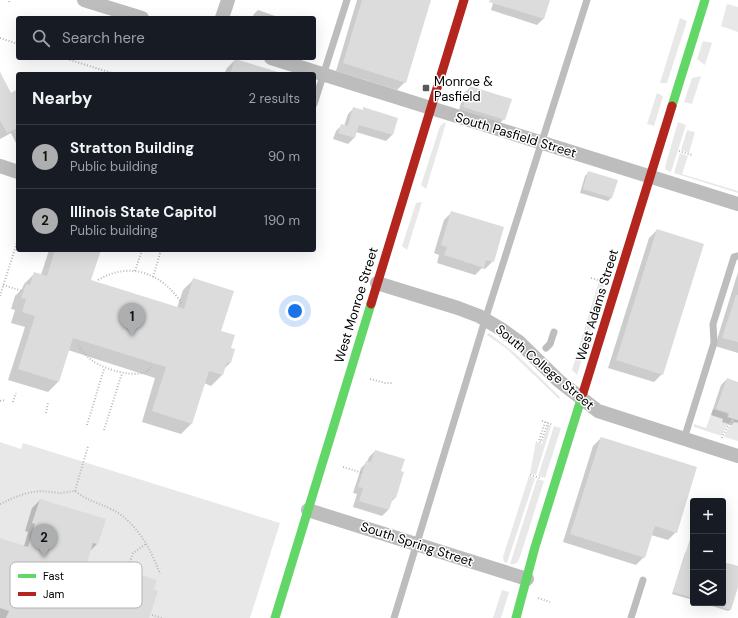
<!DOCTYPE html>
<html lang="en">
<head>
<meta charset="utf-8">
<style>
  :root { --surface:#171b24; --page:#242831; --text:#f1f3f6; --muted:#9ea1a6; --line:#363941; --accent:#adaeaf }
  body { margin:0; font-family:"DM Sans",sans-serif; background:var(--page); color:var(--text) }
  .controls { position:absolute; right:12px; bottom:12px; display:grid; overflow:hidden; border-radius:4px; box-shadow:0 4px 16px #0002 }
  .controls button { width:36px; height:36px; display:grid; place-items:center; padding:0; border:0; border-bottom:1px solid var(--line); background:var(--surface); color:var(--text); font:20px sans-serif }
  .you { position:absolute; left:295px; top:311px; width:14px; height:14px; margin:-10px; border:3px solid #fff; border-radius:50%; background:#1a73e8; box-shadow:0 0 0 6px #1a73e833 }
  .badge { display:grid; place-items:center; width:26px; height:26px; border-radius:50%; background:var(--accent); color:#111; font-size:13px; font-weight:700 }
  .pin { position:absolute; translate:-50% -33px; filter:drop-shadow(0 1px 2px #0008) }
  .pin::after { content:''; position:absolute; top:21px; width:14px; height:12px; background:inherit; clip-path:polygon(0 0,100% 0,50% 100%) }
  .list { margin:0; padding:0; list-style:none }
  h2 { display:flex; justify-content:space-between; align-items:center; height:52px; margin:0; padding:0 16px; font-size:17px }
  h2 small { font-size:13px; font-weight:400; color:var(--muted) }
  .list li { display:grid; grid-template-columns:26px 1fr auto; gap:12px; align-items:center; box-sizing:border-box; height:64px; padding:0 16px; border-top:1px solid var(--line) }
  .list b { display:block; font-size:15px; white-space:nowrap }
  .list p { margin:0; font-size:13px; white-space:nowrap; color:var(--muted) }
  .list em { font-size:13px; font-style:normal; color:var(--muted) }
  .icon { flex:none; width:22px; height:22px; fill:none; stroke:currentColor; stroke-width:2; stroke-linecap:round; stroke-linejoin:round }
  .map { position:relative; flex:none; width:738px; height:618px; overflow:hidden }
  .search { position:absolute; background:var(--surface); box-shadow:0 4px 16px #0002; left:16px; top:16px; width:300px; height:44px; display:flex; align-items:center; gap:10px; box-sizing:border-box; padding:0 14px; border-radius:4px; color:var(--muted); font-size:15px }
  .panel { position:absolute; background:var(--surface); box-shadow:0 4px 16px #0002; left:16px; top:72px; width:300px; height:180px; border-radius:4px }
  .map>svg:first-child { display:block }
  .green { fill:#e8e8e8 }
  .shadow { fill:#0003 }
  .building { fill:#dcdcdc }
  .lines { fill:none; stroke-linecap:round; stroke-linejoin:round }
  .path { stroke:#b8b8b8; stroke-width:2; stroke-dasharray:1 2; stroke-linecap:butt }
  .lane { stroke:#bdbdbd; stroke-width:7 }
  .street { stroke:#bdbdbd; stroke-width:14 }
  .fast { stroke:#63d668; stroke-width:9 }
  .jam { stroke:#b3261e; stroke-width:9 }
  .poi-dot { fill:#595959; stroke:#fff; stroke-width:1.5 }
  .labels { text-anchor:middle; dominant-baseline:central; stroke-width:3; stroke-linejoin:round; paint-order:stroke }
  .poi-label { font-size:13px; fill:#000; stroke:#fff; text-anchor:start }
  .street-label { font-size:13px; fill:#000; stroke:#fff }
  .key { fill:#fff; stroke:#b2b2b2; stroke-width:1 }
  .key-label { font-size:11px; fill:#000 }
</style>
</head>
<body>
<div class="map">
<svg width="738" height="618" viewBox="0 0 738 618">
  <rect width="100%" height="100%" fill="#fff"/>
  <!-- green -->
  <path class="green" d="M727 4 738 7V32L721 26Z
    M680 18 687 21 667 83H660Z
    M703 41 712 43 705 65 697 59Z
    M701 76 692 104 684 102 692 78Z
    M657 93 663 96 654 126 647 124Z
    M678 122 686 125 671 172 666 170 665 167Z
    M443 123H446L426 189 421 185 440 126Z
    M687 130 695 132 689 153 681 150Z
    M680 153 688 156 682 174 738 191V193L674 173Z
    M422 202 407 250 402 246 416 203Z
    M599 281 605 283 577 375 572 370Z
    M489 333 516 354 560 397 559 399 507 349 487 335Z
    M713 409 728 414 727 417 732 418C729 425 724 429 722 436L694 427V424L706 428Z
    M734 419 738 420V441L724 437C726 430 732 426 734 419Z
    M548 424 551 426 536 475 530 474 536 441 542 444Z
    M554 426 561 428 545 478 538 476Z
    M0 442 21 449 23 443 280 523 250 618H0Z
    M529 476 535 478 507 563 504 562 503 557Z
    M537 479 544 481 520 557C518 562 516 565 510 564Z
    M502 590 509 592 501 618H493Z"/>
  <!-- shadow -->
  <path class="shadow" d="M357 0H430L405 82 397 90 336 71Z
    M494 0H549L543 19 537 25 491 10Z
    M258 10 281 18H252L254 14Z
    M235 60 282 74H224L227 68Z
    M0 73 11 94 18 90V142L16 143 11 133 0 139Z
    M471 87 504 119 498 125 458 113 464 93Z
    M354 108 362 111 364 109 397 119 392 135 386 141 356 132 354 138 348 144 333 139 336 131 342 125 344 126 348 114Z
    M589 172 612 197 608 201 580 193 585 176Z
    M452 212 493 261 485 269 482 268 475 275 437 263 439 255 434 253 444 220Z
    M657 230 662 374 654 382 608 368 649 238Z
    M49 250H100L90 281 177 308 183 290 194 279 230 349 234 350 230 363 223 370 222 375 211 386 204 383 192 423 181 434 142 422 155 378 68 350 58 382 48 392 8 380 25 327 11 323 15 310 11 309 15 296 22 289 24 284 35 273 41 275Z
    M738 272V353L715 346Z
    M727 379 738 383V422L737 423 734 422 732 425 722 422 723 419 711 415 721 385Z
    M601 438 696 468 676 532 668 540 651 535 644 557 636 565 563 542 593 446Z
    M375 451 395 498 391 502 388 510 382 516 353 507 357 494 353 493 361 468 367 462 369 457Z
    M40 500 97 544 89 552 84 567 115 576 122 570 148 618H0V539L24 546 28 532 25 531 32 508Z
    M687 552 693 554V600L672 594 685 553Z
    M723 563 738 567V584L730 610 728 611 702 603H723Z"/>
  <!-- building -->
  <path class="building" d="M362 0H431L406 83 343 63Z
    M490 0H550L544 19 489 2Z
    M235 59 278 72V74H230Z
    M0 72 11 93 18 89V128L7 133 0 120Z
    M470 86 512 99 505 120 463 107Z
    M353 107 363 110V107L398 118 393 135 359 125 355 138 338 133 341 124 348 126Z
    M588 171 618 180 612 198 583 189Z
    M451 211 504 227 494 262 486 260 484 268 444 255 447 247 441 245Z
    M657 229 704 244 663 375 616 360Z
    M55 250H101L91 280 184 309 193 278 234 291 221 331 235 335 231 348 235 349 231 363 227 362 223 375 209 371 192 424 152 411 166 367 73 338 59 382 18 369 35 316 22 312 26 299 21 298 26 284 30 285 34 272 47 276Z
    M736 295H738V342L722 338Z
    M727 378 738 382V420L728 417 729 413 716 409Z
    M601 437 697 467 677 533 655 526 645 558 570 534Z
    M375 450 405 459 401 471 404 472 396 498H393L389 510 359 501 363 488 358 487 366 461 371 462Z
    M40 499 106 519 98 544 93 543 86 566 119 577 121 569 157 580 154 589 158 591 149 618H6L9 611 0 608V538L28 547 35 524 32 523Z
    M691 536 693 537V598L673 592Z
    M723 562 738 566V587L731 610 723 608Z"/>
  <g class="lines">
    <!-- path -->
    <path class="path" d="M9 2 10 0
      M0 38 18 44
      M64 58 115 74
      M679 151 692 155
      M135 271 142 250
      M153 277 161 250
      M591 278 601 281
      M98 280C130 261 161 273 181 302V304
      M3 285 22 291
      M0 296 18 239
      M78 345C82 351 87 357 93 361 103 369 142 382 151 367
      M370 379 385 383H392
      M0 401 6 400
      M13 402 16 393
      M46 413 48 403
      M542 421 545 422 539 441 541 442 548 423 553 425
      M87 425 104 369
      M104 430 122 373
      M722 438C724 431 730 426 732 419
      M343 467 363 473
      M530 475 540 478
      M75 491 88 446
      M0 504 13 498 27 493 41 491 61 493 75 491C88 501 97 502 111 509 136 521 151 549 160 574
      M127 571 133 553 146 544
      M538 598 550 602
      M152 615 162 618"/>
    <!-- lane -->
    <path class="lane" d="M314 104 347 0
      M546 348 550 344 554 332
      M684 439 714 343 713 324 734 257 738 256
      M394 618 485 320 587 0
      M631 618 643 580"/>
    <!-- street -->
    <path class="street" d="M84 0 142 18
      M222 18 228 0
      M271 58 738 204
      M0 166 18 172
      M377 283 458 308 479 316 501 329 519 342 559 381 598 411 738 456
      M308 510 527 579"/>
    <!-- fast -->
    <path class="fast" d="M672 106 705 0
      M275 618 371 304
      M516 618 535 547 583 393"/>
    <!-- jam -->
    <path class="jam" d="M371 304 464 0
      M583 393 672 106"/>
  </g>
  <!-- markers -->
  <rect class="poi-dot" x="422" y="84" width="8" height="8" rx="2"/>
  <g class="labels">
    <!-- poi labels -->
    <g class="poi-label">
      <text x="434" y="81">Monroe &amp;<tspan x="434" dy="15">Pasfield</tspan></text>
    </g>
    <!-- street labels -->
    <g class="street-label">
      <text transform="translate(516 135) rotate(17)">South Pasfield Street</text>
      <text transform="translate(356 305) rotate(-73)">West Monroe Street</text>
      <text transform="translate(597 305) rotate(-73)">West Adams Street</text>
      <text transform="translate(545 367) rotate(40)">South College Street</text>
      <text transform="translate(417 544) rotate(18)">South Spring Street</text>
    </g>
  </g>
  <!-- legend -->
  <rect x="10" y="562" width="132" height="46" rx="6" class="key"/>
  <rect x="18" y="574" width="18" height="4" fill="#63d668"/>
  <rect x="18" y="592" width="18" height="4" fill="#b3261e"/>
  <g class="key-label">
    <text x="43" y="580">Fast</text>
    <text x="43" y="598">Jam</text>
  </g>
</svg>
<div class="controls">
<button>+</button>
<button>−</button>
<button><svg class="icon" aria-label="layers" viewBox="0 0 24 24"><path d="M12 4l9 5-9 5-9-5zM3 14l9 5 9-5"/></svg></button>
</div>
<div class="you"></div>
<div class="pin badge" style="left:132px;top:336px">1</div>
<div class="pin badge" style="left:44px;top:557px">2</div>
<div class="search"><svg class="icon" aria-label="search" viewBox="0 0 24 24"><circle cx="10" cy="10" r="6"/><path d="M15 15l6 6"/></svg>Search here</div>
<section class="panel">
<h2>Nearby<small>2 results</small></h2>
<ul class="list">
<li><span class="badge">1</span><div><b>Stratton Building</b><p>Public building</p></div><em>90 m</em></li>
<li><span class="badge">2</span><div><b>Illinois State Capitol</b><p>Public building</p></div><em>190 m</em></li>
</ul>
</section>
</div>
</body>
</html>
